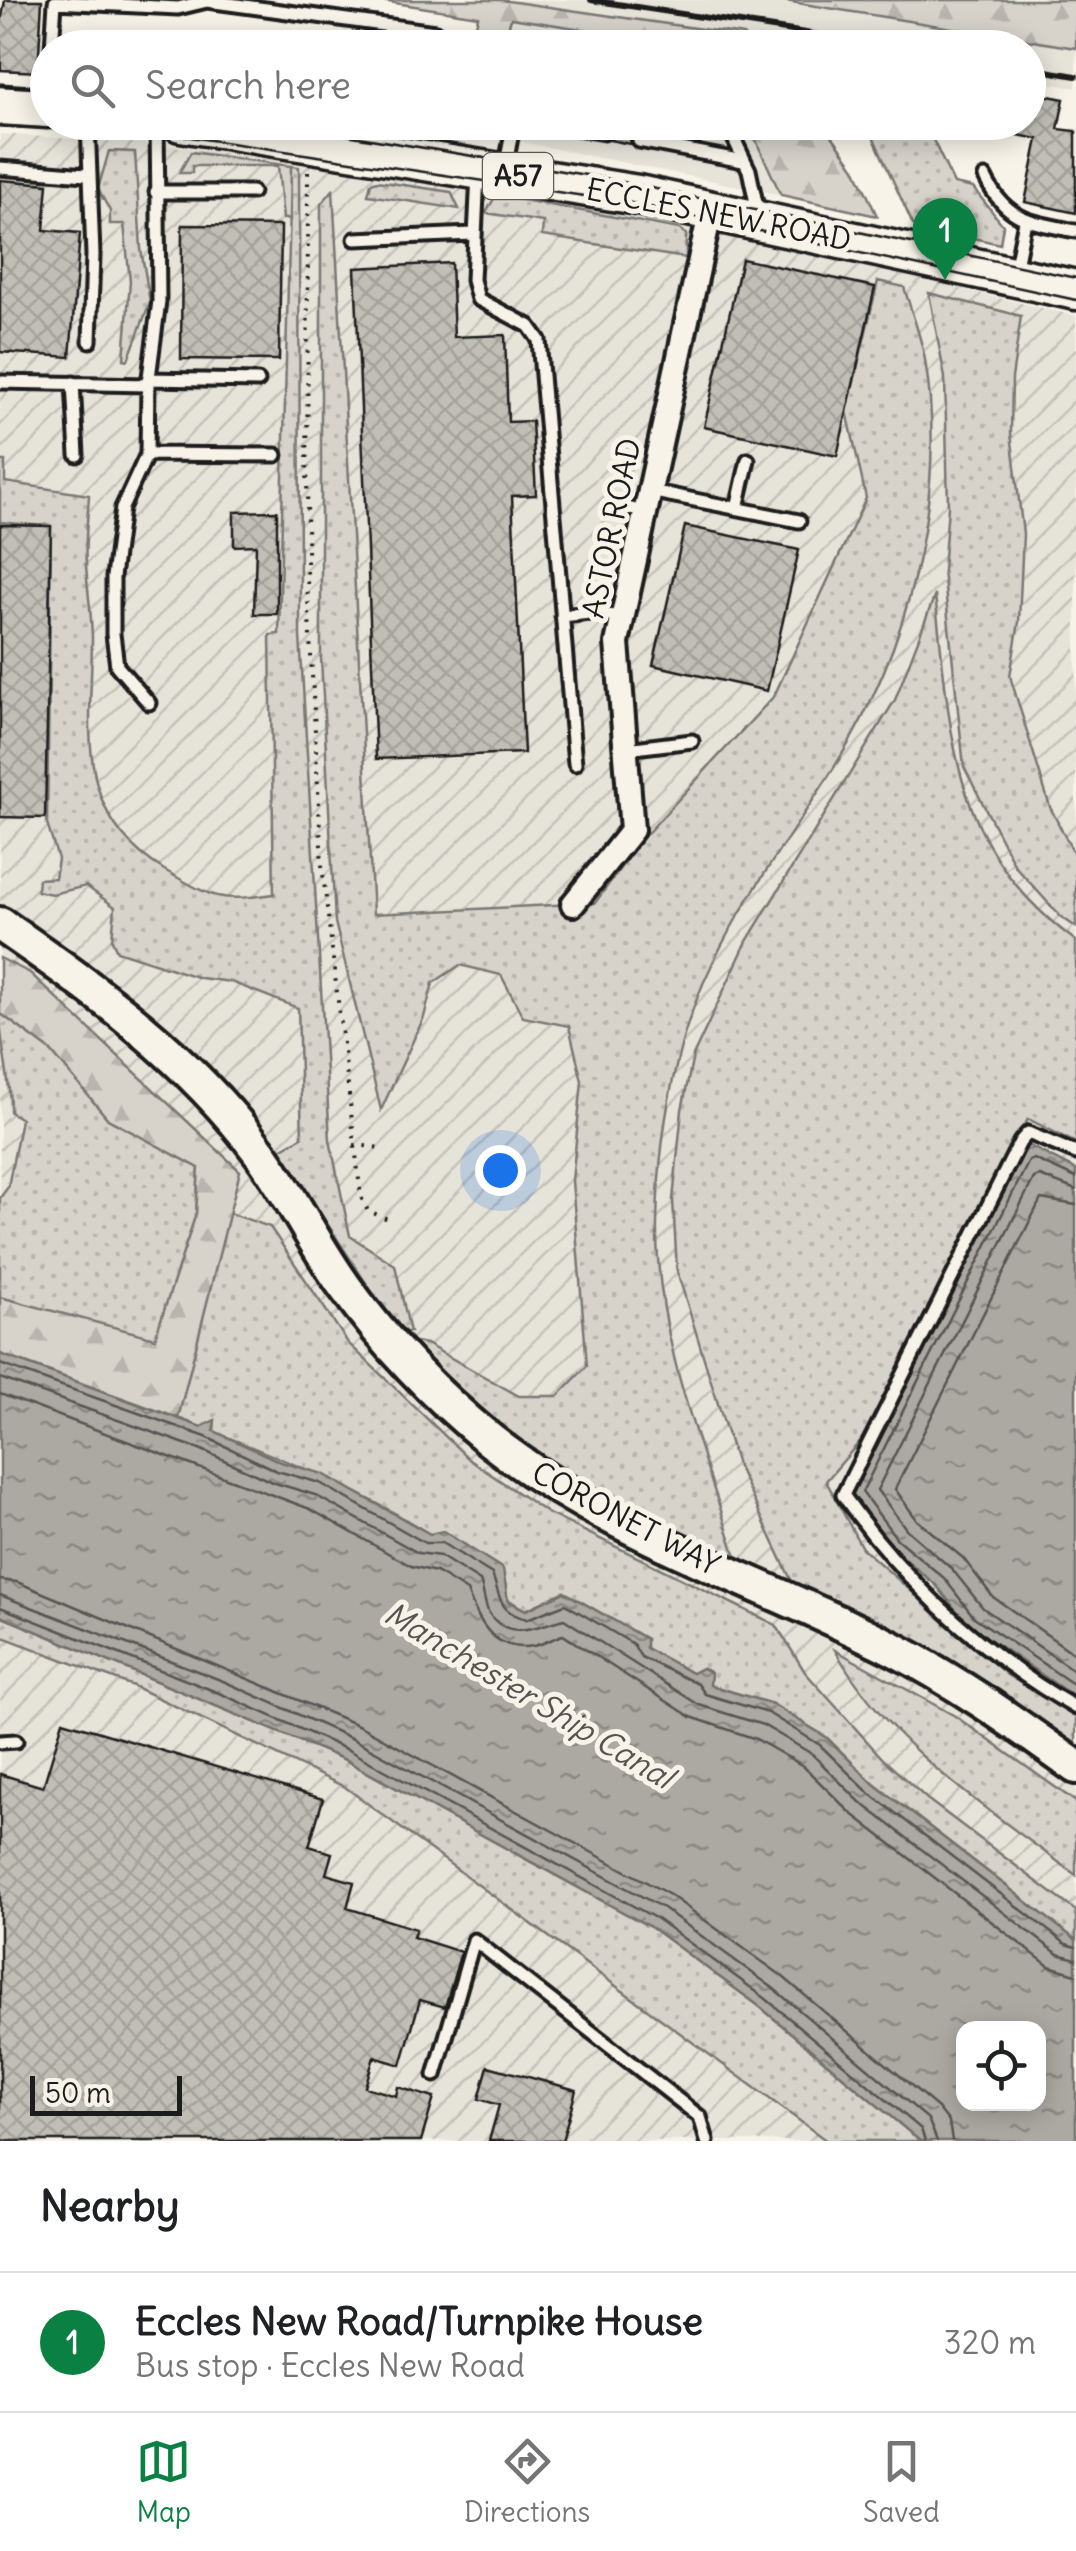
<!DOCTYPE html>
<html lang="en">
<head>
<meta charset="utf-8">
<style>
  :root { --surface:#fff; --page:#f2f2f2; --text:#202124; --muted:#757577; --line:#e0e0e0; --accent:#0b8043 }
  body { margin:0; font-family:Delius,sans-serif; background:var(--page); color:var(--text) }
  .controls { position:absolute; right:30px; bottom:30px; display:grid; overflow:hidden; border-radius:20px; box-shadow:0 5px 25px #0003 }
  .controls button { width:90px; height:90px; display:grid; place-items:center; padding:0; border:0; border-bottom:2px solid var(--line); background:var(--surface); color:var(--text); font:50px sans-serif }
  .scale { position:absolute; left:30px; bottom:25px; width:152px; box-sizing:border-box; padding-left:10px; border:5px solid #1c1c1c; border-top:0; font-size:28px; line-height:35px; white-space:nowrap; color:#1c1c1c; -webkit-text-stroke:8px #f7f3e8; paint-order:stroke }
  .you { position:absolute; left:500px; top:1170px; width:35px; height:35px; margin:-25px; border:8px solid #fff; border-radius:50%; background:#1a73e8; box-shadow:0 0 0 15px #1a73e833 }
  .badge { display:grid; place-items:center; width:65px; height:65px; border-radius:50%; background:var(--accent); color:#fff; font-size:32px; font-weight:700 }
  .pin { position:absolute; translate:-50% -82px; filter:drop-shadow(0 2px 5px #0008) }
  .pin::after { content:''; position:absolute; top:52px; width:35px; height:30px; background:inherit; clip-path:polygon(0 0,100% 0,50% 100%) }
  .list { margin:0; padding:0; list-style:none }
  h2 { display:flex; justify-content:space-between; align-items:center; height:130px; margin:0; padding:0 40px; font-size:42px }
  h2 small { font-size:32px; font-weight:400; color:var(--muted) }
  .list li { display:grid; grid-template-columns:65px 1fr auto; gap:30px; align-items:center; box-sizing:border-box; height:140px; padding:0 40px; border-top:2px solid var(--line) }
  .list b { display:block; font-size:38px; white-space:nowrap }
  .list p { margin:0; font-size:32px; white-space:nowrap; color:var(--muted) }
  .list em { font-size:32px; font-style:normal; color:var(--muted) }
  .icon { flex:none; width:55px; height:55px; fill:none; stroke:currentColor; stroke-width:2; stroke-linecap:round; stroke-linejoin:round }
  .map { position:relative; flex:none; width:1076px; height:2141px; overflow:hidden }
  .search { position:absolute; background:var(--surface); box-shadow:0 5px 25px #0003; left:30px; right:30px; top:30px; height:110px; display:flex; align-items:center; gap:25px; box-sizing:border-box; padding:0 35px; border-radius:55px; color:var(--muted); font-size:38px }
  .sheet { height:270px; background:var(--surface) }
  nav { display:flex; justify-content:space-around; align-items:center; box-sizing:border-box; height:140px; border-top:2px solid var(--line); background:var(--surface); font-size:28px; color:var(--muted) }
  nav a { display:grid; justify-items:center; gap:5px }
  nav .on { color:var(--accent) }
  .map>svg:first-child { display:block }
  .built { fill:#e6e3d9 }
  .industrial { fill:url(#industrial-furrows) }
  .grass { fill:url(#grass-dots); stroke:#7a7874; stroke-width:2.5 }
  .forest { fill:url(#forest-firs); stroke:#7a7874; stroke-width:2.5 }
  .garden { fill:#d7d3cb; stroke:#7a7874; stroke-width:2.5 }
  .water { fill:url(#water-ripples); stroke:#72716c; stroke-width:2.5; fill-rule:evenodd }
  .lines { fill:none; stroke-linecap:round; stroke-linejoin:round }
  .shore { stroke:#565452; stroke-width:2.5 }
  .building { fill:url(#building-cross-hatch); stroke:#1c1c1c; stroke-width:2.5 }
  .lane-casing { stroke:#1c1c1c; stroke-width:19 }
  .street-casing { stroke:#1c1c1c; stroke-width:30 }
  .secondary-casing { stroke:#1c1c1c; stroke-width:40 }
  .primary-casing { stroke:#1c1c1c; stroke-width:45 }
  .path { stroke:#1c1c1c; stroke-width:4; stroke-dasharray:2.5 8; stroke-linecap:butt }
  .lane { stroke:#f7f3e8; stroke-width:11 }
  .street { stroke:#f7f3e8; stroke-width:22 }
  .secondary { stroke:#f7f3e8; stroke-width:32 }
  .primary { stroke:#f7f3e8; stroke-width:38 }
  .tram { stroke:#1c1c1c; stroke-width:2.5 }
  .rail { stroke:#1c1c1c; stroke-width:6 }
  .labels { text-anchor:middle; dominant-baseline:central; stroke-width:10; stroke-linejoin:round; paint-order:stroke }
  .shield { fill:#f7f3e8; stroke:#5e5c59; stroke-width:2.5 }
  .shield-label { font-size:28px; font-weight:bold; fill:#1c1c1c }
  .street-label { font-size:30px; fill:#1c1c1c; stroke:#f7f3e8 }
  .water-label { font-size:32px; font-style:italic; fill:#565452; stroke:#f7f3e8 }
</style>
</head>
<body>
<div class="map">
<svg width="1076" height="2141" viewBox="0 0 1076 2141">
  <defs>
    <pattern id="industrial-furrows" width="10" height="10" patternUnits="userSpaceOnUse" patternTransform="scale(2.5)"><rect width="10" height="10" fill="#e6e3d9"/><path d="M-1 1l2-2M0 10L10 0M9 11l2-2" fill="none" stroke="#c5c2ba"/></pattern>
    <pattern id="grass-dots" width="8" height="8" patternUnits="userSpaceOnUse" patternTransform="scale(2.5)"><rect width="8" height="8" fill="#d7d3cb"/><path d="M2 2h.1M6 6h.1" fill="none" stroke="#b8b5ae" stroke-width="1.8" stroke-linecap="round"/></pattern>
    <pattern id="forest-firs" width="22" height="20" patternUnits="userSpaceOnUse" patternTransform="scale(2.5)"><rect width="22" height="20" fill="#d7d3cb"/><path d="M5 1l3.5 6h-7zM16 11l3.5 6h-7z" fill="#b8b5ae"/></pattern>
    <pattern id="water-ripples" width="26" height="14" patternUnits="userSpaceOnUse" patternTransform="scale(2.5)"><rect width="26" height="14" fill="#aca9a2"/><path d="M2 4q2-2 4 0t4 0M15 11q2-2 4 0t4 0" fill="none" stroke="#8b8983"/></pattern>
    <pattern id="building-cross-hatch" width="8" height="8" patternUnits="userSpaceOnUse" patternTransform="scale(2.5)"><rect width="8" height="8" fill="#c0beb5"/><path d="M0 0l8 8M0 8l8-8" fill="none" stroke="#a4a39b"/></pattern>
  </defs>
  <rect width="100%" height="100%" fill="#f7f3e8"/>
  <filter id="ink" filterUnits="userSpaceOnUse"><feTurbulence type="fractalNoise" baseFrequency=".01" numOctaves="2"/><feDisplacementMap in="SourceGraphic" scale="20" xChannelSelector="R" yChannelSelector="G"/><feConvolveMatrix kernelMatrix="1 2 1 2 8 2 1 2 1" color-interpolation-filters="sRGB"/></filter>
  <g filter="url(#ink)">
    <!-- built -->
    <path class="built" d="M501 0H779L1076 48V88L1029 80 1028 48 825 47Z
      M510 18 697 47 503 48Z
      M486 122 748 123 781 195 483 134Z"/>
    <!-- industrial -->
    <path class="industrial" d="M0 134 165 145 623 209 1076 316V1940L874 1784 201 1427 0 1354Z
      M0 1636 133 1686 345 1787 827 2141H0Z"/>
    <!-- grass -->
    <path class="grass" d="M867 123H925L954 184 973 188 1003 225 1000 244 913 225Z
      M109 151 135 152 141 249 150 302 128 360 124 359 130 281 124 224H110V211L98 189Z
      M291 166 299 167 300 636 330 1140 350 1236 395 1265 410 1332H398L279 1150 302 1137 298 1008 231 982 200 978 117 951 112 940 115 907 86 886 52 894 37 891 38 879 55 878 58 859 47 824 51 527 0 522V461H5V482L89 495C88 517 84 541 86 564 87 589 92 615 92 640 91 733 73 817 166 871 215 899 218 902 274 894L270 635 279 634Z
      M377 181 451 192 459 209 368 195 371 183Z
      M333 190 373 914 595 903 640 841 774 696 866 498 847 411 878 281 904 287C911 311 921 336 925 360 948 497 908 650 835 766 776 860 704 947 678 1058 665 1110 658 1169 657 1223 655 1337 704 1454 737 1560L613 1503 528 1450 405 1340 426 1344 519 1396H558L587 1366 572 1181 582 1081 569 1026 523 1017 501 975 460 965 433 983 424 1017 381 1110 335 922 321 658V204Z
      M496 195 679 229 686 234V258L542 236 543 222 486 213Z
      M929 293 1021 316 1012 378 1011 433 1023 534 1019 622 1010 676 1050 807 1076 858V927L1060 916 1015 866 964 767 943 570 948 507 945 378Z
      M935 595C952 738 949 847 1076 941V1143L1028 1119 867 1433 826 1481 862 1548 1007 1675 1076 1716V1748L947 1659 794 1586 737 1465 677 1271 673 1200 682 1110 693 1056 747 941 895 700Z
      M0 1013 51 1051 108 1119 199 1168 196 1214 155 1339 0 1297V1198L8 1187 21 1119 10 1112C11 1078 0 1048 0 1013Z
      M229 1213 270 1227 348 1343 470 1460 547 1513 776 1625 805 1672 884 1760 927 1799 1076 1911V1940L874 1784 826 1737 772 1704 709 1685 645 1648 646 1639 564 1592 526 1610C487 1590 460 1553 423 1530 345 1481 262 1451 178 1418Z
      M0 1616 343 1759 652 1928 759 2006 920 2141H827L345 1787 133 1686 0 1636Z
      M835 1650 955 1716 1076 1802V1875C987 1808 891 1749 835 1650Z"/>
    <!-- forest -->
    <path class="forest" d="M376 0H501L743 35 755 47H697L511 18 503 47H472L478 16Z
      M779 0H1076V48Z
      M748 123H823L855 168 877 216 781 195Z
      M0 958 30 973 240 1171 178 1418 0 1354V1297L155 1338 196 1214 199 1168 108 1119 51 1051 0 1013Z"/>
    <!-- garden -->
    <path class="garden" d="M191 152 291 166 290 219H283L278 166H192V173H179Z"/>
    <!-- water -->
    <path class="water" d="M1026 1144 1076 1170V1698L967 1624 937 1586 890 1546 849 1494Z
      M0 1354 201 1427 215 1420 214 1431 281 1462 323 1474 430 1534 443 1531 503 1569 508 1601 526 1610 564 1592 646 1639V1648L692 1673 702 1668 711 1673 710 1685 772 1704 826 1737 874 1784 1076 1940V2141H920L759 2006 652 1928 343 1759 0 1616ZM964 2028H1038V2104H964Z"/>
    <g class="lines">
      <!-- shore -->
      <path class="shore" d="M1076 1178 1034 1159 1029 1161 862 1492 897 1539 944 1578 974 1617 1076 1686
        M1076 1190 1040 1176 1034 1178 877 1490 907 1530 952 1569 983 1608 1076 1672
        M1076 1205 1041 1199 895 1489 917 1520 963 1558 993 1597 1076 1655
        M0 1364 206 1437 277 1471 320 1483 425 1543H442L492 1574C501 1598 498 1612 527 1619L565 1604 633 1644 641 1657 698 1684 705 1694 768 1713 820 1745 868 1792 1066 1944 1076 1947
        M0 1378 202 1450 272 1482 315 1495 418 1553 440 1556 480 1581C484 1591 484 1604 489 1613 509 1643 539 1625 564 1619L699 1705 763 1725 812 1754 860 1802 1058 1954 1076 1959
        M0 1394 310 1509 411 1566 436 1572 467 1591C478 1619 492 1653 533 1646 544 1644 553 1638 563 1635L691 1717 756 1739 803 1766 851 1813 1049 1966 1076 1974
        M0 1580 17 1582 360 1726 670 1895 782 1976 938 2108 949 2122 952 2141
        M0 1595 223 1681 353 1739 663 1908 773 1988 928 2119 937 2141
        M0 1607 219 1693 348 1750 657 1919 765 1998 921 2129 925 2141"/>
    </g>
    <!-- building -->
    <path class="building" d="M5 0H42L38 72 1 70 0 28Z
      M1028 92 1064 99 1058 129 1076 131V213L1025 202 1038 139 993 130 994 122H1028Z
      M606 122H704L700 143 640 132 631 136 630 144 610 140 613 131Z
      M0 180 48 184 44 230 80 233 70 357 0 352Z
      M182 225 281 226 279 360 181 359Z
      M742 259 875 287 837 456 704 427Z
      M451 263 454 337 505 335 508 422 532 421 536 495 512 496 524 753 376 759 355 268Z
      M277 511V614H254L256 545 234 546V512Z
      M0 525 51 526 45 818 0 817Z
      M685 526 799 550 767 691 653 665Z
      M63 1721 323 1799 309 1846 332 1853 326 1874 354 1882 347 1908 416 1929 413 1937 461 1952 445 2007 420 2000 401 2065 374 2057 365 2087 396 2096 398 2087 434 2098 421 2141H0V1774L43 1787Z
      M488 2066 576 2090 562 2141H489L499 2105 479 2099Z"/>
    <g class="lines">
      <defs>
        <path id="lane" d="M52 48 55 2 178 8 207 1 435 32 442 48
          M544 48 550 44 586 48
          M88 122 93 255 90 341
          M540 122 604 133
          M726 122 749 170 759 217
          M639 141 743 161
          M0 168 86 175
          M505 169 514 122
          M478 173 473 280 478 299 529 326 539 340 575 764
          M985 177C1006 221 1031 222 1076 231
          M156 192H252
          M355 239 473 234
          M1015 271 1025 221
          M148 379 258 381
          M0 382 148 385 159 301 157 122
          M73 383 77 455
          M148 385 147 454 122 508 113 577V634L117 666 149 703
          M147 454 276 455
          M650 491 799 521
          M614 505 645 512
          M737 508 748 460
          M562 616 590 613 623 617
          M626 749 692 741
          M1076 1153 1028 1133 1020 1142 843 1495C905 1583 982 1654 1076 1708
          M0 1742 16 1741
          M435 2075 474 1940 700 2117 707 2141"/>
        <path id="street" d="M573 904 632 830 617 643 711 209"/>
        <path id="secondary" d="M0 924C95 989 191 1059 260 1153 291 1195 314 1244 345 1287 386 1344 435 1395 490 1440 609 1534 758 1580 892 1648 958 1682 1016 1724 1076 1767"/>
        <path id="primary" d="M0 105 48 108
          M181 122 638 195 1076 290"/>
      </defs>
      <!-- lane casing -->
      <use href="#lane" class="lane-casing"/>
      <!-- street casing -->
      <use href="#street" class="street-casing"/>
      <!-- secondary casing -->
      <use href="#secondary" class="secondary-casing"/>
      <!-- primary casing -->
      <use href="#primary" class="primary-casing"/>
      <!-- path -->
      <path class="path" d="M308 172 307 579 322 865 361 1197 368 1211 388 1219
        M354 1145 383 1148"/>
      <!-- lane -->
      <use href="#lane" class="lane"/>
      <!-- street -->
      <use href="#street" class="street"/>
      <!-- secondary -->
      <use href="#secondary" class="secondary"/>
      <!-- primary -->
      <use href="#primary" class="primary"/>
      <!-- tram -->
      <path class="tram" d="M0 86 48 89
        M269 122 604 178 1076 278
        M0 126 184 136 631 203 1076 300"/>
      <!-- rail -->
      <path class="rail" d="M591 0 903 48
        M889 35 968 48
        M1028 68 1076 76"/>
    </g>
  </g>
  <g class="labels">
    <!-- shield labels -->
    <rect class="shield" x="483" y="153" width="70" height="46" rx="8"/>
    <g class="shield-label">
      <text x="518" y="176">A57</text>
    </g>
    <!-- street labels -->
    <g class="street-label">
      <text transform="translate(719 214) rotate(11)">ECCLES NEW ROAD</text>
      <text transform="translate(611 528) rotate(-78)">ASTOR ROAD</text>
      <text transform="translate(626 1518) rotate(28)">CORONET WAY</text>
    </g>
    <!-- water labels -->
    <g class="water-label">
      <text transform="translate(529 1695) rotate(31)">Manchester Ship Canal</text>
    </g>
  </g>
</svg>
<div class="controls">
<button><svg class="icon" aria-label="locate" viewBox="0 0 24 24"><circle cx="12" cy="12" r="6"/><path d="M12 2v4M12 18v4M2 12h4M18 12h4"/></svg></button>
</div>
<div class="scale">50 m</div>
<div class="you"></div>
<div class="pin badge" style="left:945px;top:280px">1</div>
<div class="search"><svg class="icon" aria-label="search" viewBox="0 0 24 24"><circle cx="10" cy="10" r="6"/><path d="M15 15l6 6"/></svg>Search here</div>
</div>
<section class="sheet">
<h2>Nearby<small></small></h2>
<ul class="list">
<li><span class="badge">1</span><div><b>Eccles New Road/Turnpike House</b><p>Bus stop · Eccles New Road</p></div><em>320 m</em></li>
</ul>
</section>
<nav>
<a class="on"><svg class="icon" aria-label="map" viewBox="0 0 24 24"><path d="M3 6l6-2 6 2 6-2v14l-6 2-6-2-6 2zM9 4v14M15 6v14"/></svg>Map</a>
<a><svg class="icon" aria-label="directions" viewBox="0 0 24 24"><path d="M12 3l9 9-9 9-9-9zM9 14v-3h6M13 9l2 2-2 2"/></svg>Directions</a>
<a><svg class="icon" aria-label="saved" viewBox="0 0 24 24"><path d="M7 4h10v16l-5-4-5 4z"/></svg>Saved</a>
</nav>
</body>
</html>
